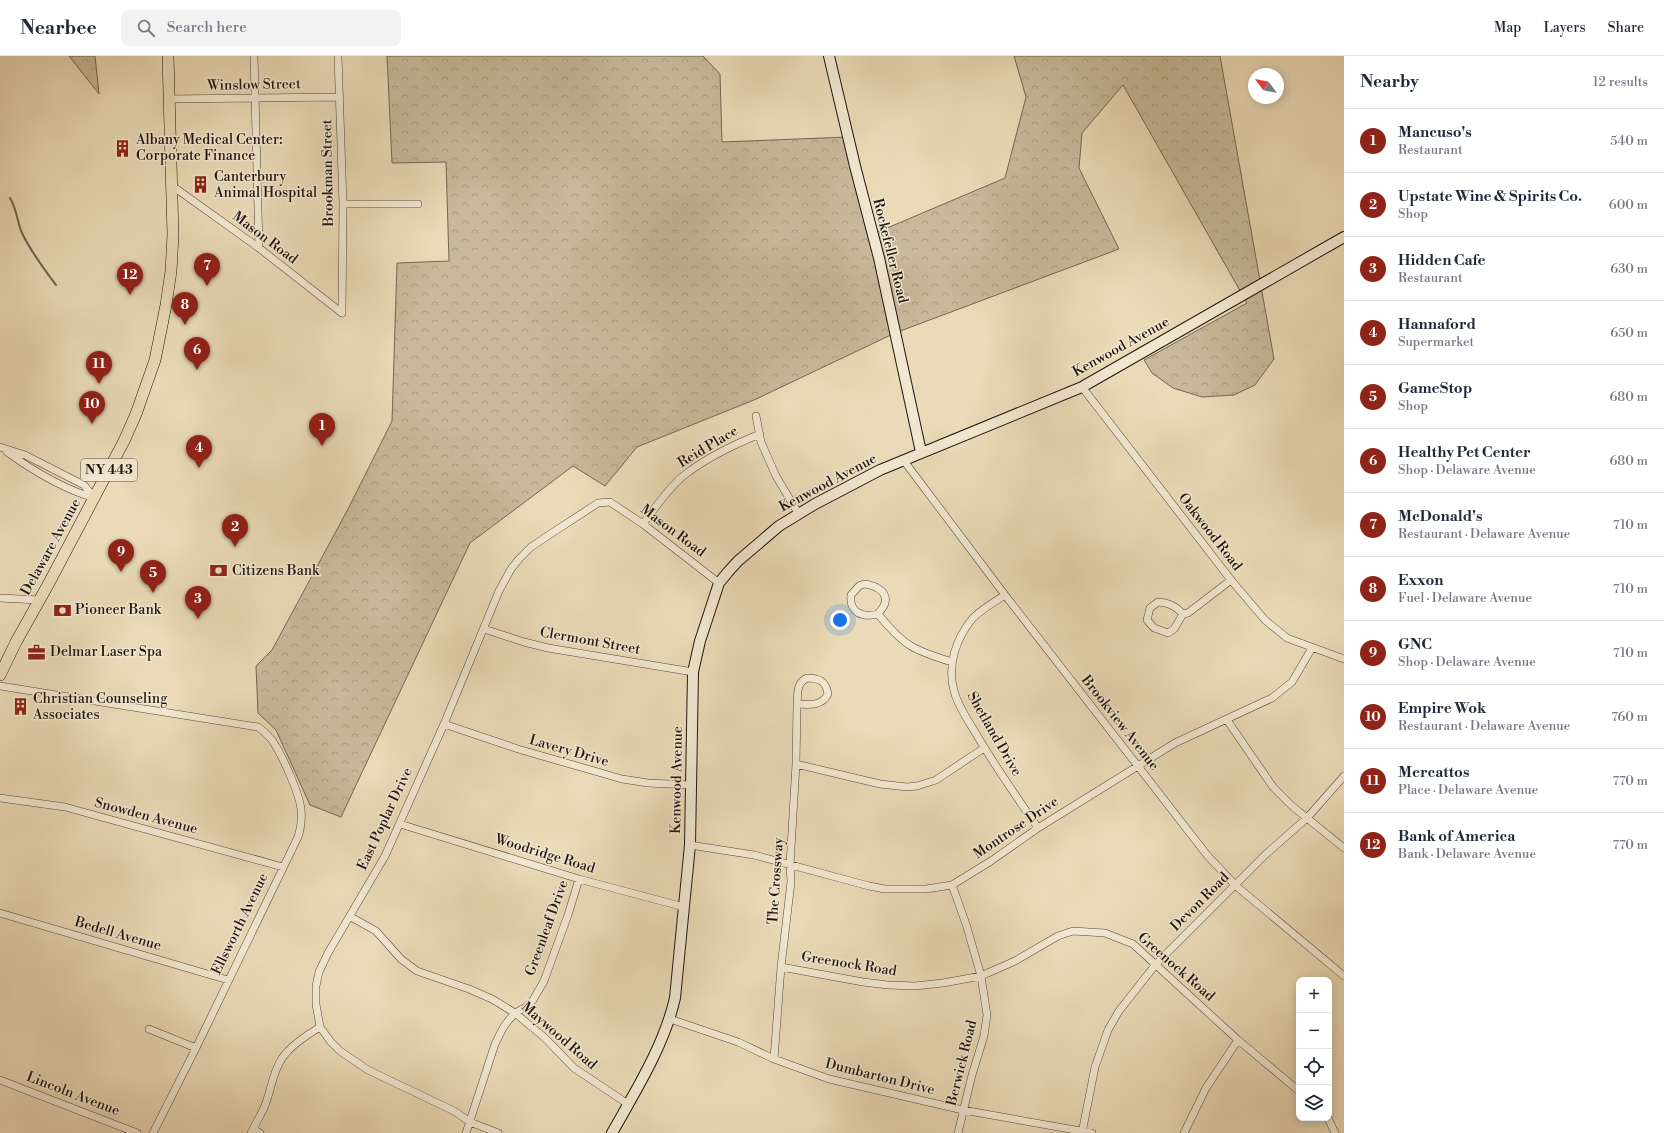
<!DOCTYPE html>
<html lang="en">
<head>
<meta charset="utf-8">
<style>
  :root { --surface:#fff; --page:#f2f2f3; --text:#1f2937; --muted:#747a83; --line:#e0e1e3; --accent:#8f2418 }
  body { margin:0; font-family:"Libre Bodoni",serif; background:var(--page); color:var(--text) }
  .controls { position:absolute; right:12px; bottom:12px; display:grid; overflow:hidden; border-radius:8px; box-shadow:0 2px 10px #0003 }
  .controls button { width:36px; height:36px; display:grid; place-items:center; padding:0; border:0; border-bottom:1px solid var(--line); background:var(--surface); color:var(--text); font:20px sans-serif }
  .compass { position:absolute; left:1248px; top:12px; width:36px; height:36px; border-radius:50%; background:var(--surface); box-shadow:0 2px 10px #0003; rotate:302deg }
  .you { position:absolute; left:840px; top:564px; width:14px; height:14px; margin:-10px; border:3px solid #fff; border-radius:50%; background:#1a73e8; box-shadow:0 0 0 6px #1a73e833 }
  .badge { display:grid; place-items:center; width:26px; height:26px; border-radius:50%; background:var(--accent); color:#fff; font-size:13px; font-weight:700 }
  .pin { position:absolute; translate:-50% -33px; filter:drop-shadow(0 1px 2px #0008) }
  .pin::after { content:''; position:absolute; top:21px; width:14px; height:12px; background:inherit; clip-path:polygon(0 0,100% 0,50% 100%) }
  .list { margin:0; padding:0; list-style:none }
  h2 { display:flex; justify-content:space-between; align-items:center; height:52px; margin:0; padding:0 16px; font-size:17px }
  h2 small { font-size:13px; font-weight:400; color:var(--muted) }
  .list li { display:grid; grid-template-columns:26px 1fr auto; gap:12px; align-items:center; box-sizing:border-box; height:64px; padding:0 16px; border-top:1px solid var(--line) }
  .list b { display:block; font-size:15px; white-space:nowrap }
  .list p { margin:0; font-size:13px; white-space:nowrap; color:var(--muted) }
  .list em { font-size:13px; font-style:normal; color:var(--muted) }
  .icon { flex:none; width:22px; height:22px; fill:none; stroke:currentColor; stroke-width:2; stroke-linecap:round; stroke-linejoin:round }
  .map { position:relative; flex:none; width:1344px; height:1077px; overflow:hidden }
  header { display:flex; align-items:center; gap:24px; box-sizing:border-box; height:56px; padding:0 20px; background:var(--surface); border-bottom:1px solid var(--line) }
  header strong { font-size:19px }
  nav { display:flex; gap:22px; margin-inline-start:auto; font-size:14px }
  .search { width:280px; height:36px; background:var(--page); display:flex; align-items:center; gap:10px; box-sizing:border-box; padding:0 14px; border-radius:8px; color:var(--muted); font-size:15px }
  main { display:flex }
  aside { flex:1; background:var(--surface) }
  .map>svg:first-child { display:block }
  .forest { fill:url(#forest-crowns); stroke:#736754 }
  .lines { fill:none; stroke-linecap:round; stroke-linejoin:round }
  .stream { stroke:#6f6352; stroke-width:2 }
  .street-casing { stroke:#524639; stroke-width:8 }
  .secondary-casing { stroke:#1f150f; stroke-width:12 }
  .primary-casing { stroke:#1f150f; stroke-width:12 }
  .street { stroke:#f1e7d0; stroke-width:7 }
  .secondary { stroke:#f1e7d0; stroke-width:10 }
  .primary { stroke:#eadab7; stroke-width:11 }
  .labels { text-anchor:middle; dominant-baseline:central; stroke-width:3; stroke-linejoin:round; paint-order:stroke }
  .shield { fill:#f1e7d0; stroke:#5e5449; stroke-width:1 }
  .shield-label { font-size:13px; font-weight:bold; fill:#1f150f }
  .street-label { font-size:14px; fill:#1f150f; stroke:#f1e7d0 }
  .poi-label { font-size:14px; fill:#1f150f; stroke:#f1e7d0; text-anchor:start }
</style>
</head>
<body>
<header>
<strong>Nearbee</strong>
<div class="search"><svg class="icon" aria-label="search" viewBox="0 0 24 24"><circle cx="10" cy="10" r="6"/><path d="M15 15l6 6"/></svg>Search here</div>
<nav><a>Map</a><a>Layers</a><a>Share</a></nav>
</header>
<main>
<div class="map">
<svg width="1344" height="1077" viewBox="0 0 1344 1077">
  <defs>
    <pattern id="forest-crowns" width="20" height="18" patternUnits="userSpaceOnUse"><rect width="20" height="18" fill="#c7b99a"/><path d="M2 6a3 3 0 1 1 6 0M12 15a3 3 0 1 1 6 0" fill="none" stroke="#aa9e84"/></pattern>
  </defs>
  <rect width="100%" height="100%" fill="#eadab7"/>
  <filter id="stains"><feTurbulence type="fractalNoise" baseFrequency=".005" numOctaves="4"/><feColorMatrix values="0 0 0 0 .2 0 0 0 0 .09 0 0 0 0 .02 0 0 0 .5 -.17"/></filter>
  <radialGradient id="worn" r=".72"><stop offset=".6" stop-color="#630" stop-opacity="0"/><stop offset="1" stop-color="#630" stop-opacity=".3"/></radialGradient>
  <!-- forest -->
  <path class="forest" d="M69 0H95L99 38Z
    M387 0H703L720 18 722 86 848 81 873 178 1005 122 1026 41 1014 0H1220L1274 303 1255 329 1234 339 1202 341 1173 332 1152 317 1144 304 1247 247 1123 29 1082 77 1079 112 1119 193 895 277 754 344 637 391 605 430 573 410 470 487 341 761 310 749 276 674 258 657 256 610 272 594 348 453 392 365 397 207 449 205 446 106 392 107Z"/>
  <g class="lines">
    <!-- stream -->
    <path class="stream" d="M10 142C17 153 17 166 22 177 31 196 44 213 56 229"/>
    <defs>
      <path id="street" d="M254 0 259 192
        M338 0 343 148 342 257
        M169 43 340 41
        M171 129 259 192 342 257
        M343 148H418
        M1082 331 1231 524 1265 564 1287 582 1344 603
        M756 360 761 386 776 420 798 457
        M0 391 25 399 84 429 94 442
        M7 396C32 414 64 433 94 442
        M904 405 1005 539 1207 799 1235 829 1344 920
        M643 468C655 452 667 434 682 421 705 402 733 389 760 378
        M864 528C873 529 888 534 885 547 884 551 880 555 878 558 863 562 849 557 851 539L859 530Z
        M1005 539C994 546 982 553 973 562 956 582 947 609 954 635 958 650 967 663 975 676 994 709 1016 740 1038 772
        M0 542 39 544
        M1158 546C1170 547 1175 550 1183 558L1174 573 1168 577 1154 572 1147 564 1150 552Z
        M878 558C904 590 913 594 952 606
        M1183 558 1188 557 1231 524
        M484 573 524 586 548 592 693 616
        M807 622C819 622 826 625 828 638 822 650 810 649 797 648 798 638 796 627 807 622Z
        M0 630 258 671C264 675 268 679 272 684 282 699 299 736 301 753 302 763 301 772 298 781L196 992 153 1077
        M1227 664 1273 731 1292 750 1344 792
        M444 668 518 693 622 723 648 727 691 729
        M796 708 880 728 907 731 917 730 936 724 984 692
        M0 742 65 751 283 811
        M400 768 579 823 684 851
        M690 789 754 799 869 830 885 833H926L952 829 991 805 1038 772 1175 687 1272 642 1292 626 1312 592
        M952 829 966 868 981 920 987 959 984 980 972 1019 958 1077
        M0 857 228 924
        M351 861 376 875 401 903 417 915 469 933 492 943 515 957 545 982 574 1012 628 1048
        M781 911 863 926 888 929 915 930 943 927 981 920 1015 905 1058 880 1073 875 1105 877 1133 888 1238 984 1299 1035
        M670 963 738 986 774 1003 829 1023 963 1054 1092 1077
        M149 973 196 992
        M774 1003 781 911 791 826 790 809 796 708 797 648
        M0 1024 137 1077
        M1328 1062 1335 1077
        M253 1073 260 1077
        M251 1077C255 1069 260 1060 264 1052 272 1033 273 1010 288 995 297 985 309 978 320 971
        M466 1077 495 988 503 972 508 965 515 957 526 951 533 944 544 925 568 859 579 823
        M498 1077 470 1066 454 1055 368 1014 340 995 331 986 320 971 316 948V930L319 916 328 897 385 800 444 668 499 535 511 513 519 503 531 491 552 477 598 447 610 446 643 468 719 527
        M1082 1077 1095 1011 1108 974 1119 955 1156 908 1266 798 1307 762 1344 720
        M1184 1077 1206 1032 1238 984"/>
      <path id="secondary" d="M829 0 855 110 879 202 921 396
        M612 1077C636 1034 664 990 675 942L690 789 693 616 700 585 719 527 728 516 738 505 779 470 815 448 880 414 1082 331 1344 181"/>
      <path id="primary" d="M0 619 16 586 49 527 124 385 136 358 155 304 166 249 171 215 173 179 168 0"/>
    </defs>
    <!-- street casing -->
    <use href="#street" class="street-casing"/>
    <!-- secondary casing -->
    <use href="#secondary" class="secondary-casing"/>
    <!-- primary casing -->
    <use href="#primary" class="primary-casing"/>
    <!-- street -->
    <use href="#street" class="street"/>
    <!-- secondary -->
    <use href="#secondary" class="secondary"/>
    <!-- primary -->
    <use href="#primary" class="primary"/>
  </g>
  <!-- icons -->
  <defs>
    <symbol id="building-bare" viewBox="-9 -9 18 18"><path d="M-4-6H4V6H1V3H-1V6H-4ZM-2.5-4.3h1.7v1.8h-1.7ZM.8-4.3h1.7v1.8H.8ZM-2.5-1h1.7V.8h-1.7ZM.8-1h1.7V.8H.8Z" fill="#8f2418" stroke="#f1e7d0" stroke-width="2.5" paint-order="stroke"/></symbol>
    <symbol id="bank-bare" viewBox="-9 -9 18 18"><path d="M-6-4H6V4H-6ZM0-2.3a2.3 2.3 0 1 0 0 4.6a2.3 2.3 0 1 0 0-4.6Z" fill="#8f2418" stroke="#f1e7d0" stroke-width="2.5" paint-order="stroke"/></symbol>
    <symbol id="office-bare" viewBox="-9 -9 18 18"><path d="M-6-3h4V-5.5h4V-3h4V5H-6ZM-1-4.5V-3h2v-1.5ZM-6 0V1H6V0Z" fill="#8f2418" stroke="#f1e7d0" stroke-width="2.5" paint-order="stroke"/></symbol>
  </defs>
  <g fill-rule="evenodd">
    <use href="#building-bare" x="110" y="80" width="25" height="25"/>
    <use href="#building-bare" x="188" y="116" width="25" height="25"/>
    <use href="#bank-bare" x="206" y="502" width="25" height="25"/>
    <use href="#bank-bare" x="50" y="542" width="25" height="25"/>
    <use href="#office-bare" x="24" y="584" width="25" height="25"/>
    <use href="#building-bare" x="8" y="638" width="25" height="25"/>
  </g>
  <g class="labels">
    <!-- shield labels -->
    <rect class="shield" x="81" y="403" width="56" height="22" rx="3"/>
    <g class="shield-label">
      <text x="109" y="414">NY 443</text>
    </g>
    <!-- street labels -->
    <g class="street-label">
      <text transform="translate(254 29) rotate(-1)">Winslow Street</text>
      <text transform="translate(328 117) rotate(-91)">Brookman Street</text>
      <text transform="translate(265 182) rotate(37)">Mason Road</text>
      <text transform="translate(890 195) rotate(76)">Rockefeller Road</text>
      <text transform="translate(1121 291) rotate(-29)">Kenwood Avenue</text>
      <text transform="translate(708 391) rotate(-31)">Reid Place</text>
      <text transform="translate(828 427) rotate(-28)">Kenwood Avenue</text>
      <text transform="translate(673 475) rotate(37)">Mason Road</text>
      <text transform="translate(1210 476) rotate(52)">Oakwood Road</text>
      <text transform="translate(51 491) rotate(-61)">Delaware Avenue</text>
      <text transform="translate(590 585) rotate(10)">Clermont Street</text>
      <text transform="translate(1120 667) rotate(52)">Brookview Avenue</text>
      <text transform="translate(994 678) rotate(60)">Shetland Drive</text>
      <text transform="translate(569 695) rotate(16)">Lavery Drive</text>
      <text transform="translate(677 724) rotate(-89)">Kenwood Avenue</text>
      <text transform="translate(146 760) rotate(15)">Snowden Avenue</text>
      <text transform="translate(385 763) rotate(-65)">East Poplar Drive</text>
      <text transform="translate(1016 772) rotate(-34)">Montrose Drive</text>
      <text transform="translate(545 798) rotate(17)">Woodridge Road</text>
      <text transform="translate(776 825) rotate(-86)">The Crossway</text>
      <text transform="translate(1200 846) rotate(-45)">Devon Road</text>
      <text transform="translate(240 868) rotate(-64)">Ellsworth Avenue</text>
      <text transform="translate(547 872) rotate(-70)">Greenleaf Drive</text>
      <text transform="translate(118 878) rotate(16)">Bedell Avenue</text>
      <text transform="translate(849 908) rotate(9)">Greenock Road</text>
      <text transform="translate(1176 911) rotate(41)">Greenock Road</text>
      <text transform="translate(559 980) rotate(41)">Maywood Road</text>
      <text transform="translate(962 1007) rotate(-76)">Berwick Road</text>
      <text transform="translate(880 1021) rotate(14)">Dumbarton Drive</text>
      <text transform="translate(73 1038) rotate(21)">Lincoln Avenue</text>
    </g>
    <!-- poi labels -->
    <g class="poi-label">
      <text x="136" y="84">Albany Medical Center:<tspan x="136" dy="16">Corporate Finance</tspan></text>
      <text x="214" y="121">Canterbury<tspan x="214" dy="16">Animal Hospital</tspan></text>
      <text x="232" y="515">Citizens Bank</text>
      <text x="75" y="554">Pioneer Bank</text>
      <text x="50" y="596">Delmar Laser Spa</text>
      <text x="33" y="643">Christian Counseling<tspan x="33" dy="16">Associates</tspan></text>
    </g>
  </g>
  <rect width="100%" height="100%" filter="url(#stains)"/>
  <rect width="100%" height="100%" fill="url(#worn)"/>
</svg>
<div class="controls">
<button>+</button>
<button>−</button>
<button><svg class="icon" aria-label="locate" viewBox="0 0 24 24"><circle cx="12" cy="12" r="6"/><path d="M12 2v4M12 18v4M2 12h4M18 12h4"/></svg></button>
<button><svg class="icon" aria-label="layers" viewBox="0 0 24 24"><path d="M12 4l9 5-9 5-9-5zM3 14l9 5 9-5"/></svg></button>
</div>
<svg class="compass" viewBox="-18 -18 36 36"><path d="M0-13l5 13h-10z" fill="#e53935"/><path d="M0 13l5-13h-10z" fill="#747a83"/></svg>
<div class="you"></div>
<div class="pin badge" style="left:322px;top:390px">1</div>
<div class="pin badge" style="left:235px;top:491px">2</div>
<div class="pin badge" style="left:198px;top:563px">3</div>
<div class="pin badge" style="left:199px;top:412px">4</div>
<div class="pin badge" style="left:153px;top:537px">5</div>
<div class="pin badge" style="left:197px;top:314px">6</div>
<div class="pin badge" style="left:207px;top:230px">7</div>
<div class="pin badge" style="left:185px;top:269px">8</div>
<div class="pin badge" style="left:121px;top:516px">9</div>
<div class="pin badge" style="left:92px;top:368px">10</div>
<div class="pin badge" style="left:99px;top:328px">11</div>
<div class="pin badge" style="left:130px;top:239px">12</div>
</div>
<aside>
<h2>Nearby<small>12 results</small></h2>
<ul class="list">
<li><span class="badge">1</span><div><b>Mancuso's</b><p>Restaurant</p></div><em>540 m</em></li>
<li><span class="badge">2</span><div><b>Upstate Wine &amp; Spirits Co.</b><p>Shop</p></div><em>600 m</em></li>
<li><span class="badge">3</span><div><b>Hidden Cafe</b><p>Restaurant</p></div><em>630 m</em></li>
<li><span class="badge">4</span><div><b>Hannaford</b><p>Supermarket</p></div><em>650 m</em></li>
<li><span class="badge">5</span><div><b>GameStop</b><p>Shop</p></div><em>680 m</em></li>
<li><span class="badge">6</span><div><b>Healthy Pet Center</b><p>Shop · Delaware Avenue</p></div><em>680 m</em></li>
<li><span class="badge">7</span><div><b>McDonald's</b><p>Restaurant · Delaware Avenue</p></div><em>710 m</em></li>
<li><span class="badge">8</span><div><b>Exxon</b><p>Fuel · Delaware Avenue</p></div><em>710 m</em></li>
<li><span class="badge">9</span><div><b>GNC</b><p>Shop · Delaware Avenue</p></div><em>710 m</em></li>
<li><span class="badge">10</span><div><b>Empire Wok</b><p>Restaurant · Delaware Avenue</p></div><em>760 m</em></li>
<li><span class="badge">11</span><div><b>Mercattos</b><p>Place · Delaware Avenue</p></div><em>770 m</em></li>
<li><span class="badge">12</span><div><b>Bank of America</b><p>Bank · Delaware Avenue</p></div><em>770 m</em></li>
</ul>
</aside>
</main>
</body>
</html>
